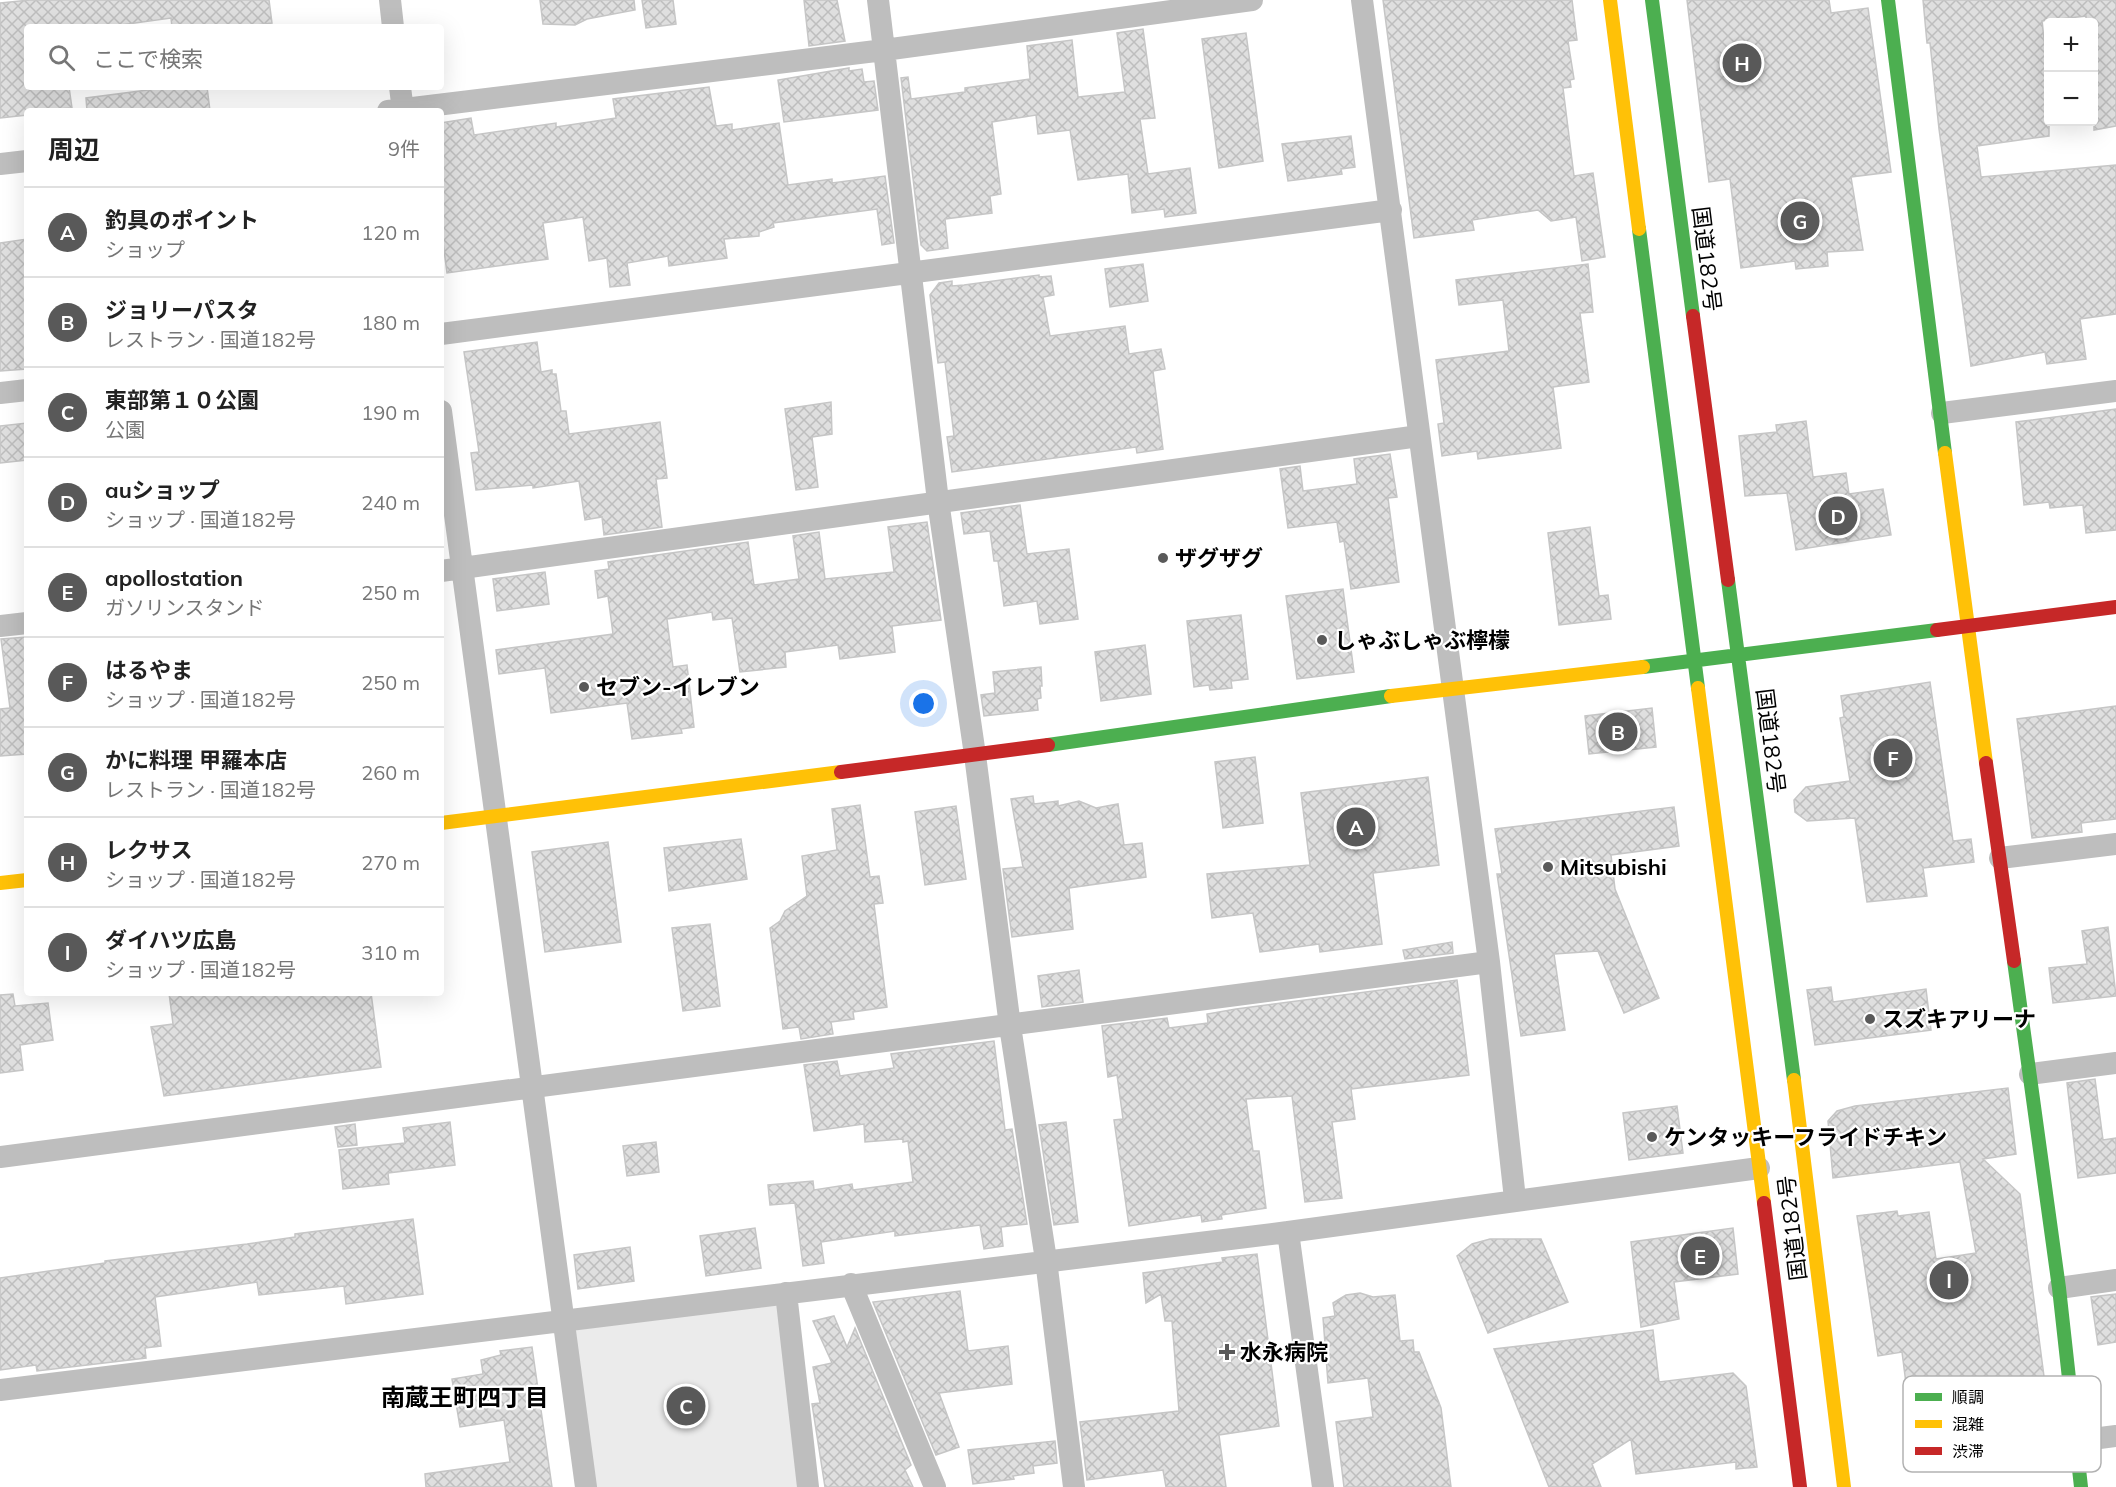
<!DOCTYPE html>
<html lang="ja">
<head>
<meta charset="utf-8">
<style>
  :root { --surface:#fff; --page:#f2f2f2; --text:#222; --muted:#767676; --line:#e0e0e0; --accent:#595959 }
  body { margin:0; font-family:Mulish,"Noto Sans JP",sans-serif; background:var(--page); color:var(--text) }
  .controls { position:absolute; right:18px; top:18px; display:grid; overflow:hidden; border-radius:6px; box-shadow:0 6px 24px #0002 }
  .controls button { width:54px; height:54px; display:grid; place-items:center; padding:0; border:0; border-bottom:2px solid var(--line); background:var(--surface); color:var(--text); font:30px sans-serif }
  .you { position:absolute; left:924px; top:704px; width:21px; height:21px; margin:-15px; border:4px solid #fff; border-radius:50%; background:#1a73e8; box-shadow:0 0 0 9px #1a73e833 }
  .badge { display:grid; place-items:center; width:39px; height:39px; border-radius:50%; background:var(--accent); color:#fff; font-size:20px; font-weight:700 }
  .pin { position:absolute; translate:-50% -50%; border:3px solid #fff; box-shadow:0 2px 6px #0006 }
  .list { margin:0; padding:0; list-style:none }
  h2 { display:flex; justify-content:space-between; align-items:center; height:78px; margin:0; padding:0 24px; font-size:26px }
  h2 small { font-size:20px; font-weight:400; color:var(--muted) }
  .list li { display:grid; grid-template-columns:39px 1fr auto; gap:18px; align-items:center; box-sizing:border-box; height:90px; padding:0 24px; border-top:2px solid var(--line) }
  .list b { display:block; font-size:22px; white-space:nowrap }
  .list p { margin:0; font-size:20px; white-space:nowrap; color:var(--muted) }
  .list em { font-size:20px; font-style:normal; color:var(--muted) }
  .icon { flex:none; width:33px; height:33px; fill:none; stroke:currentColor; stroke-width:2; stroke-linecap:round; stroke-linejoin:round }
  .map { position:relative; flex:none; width:2116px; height:1487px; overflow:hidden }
  .search { position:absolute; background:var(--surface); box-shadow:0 6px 24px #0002; left:24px; top:24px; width:420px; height:66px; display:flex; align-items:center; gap:15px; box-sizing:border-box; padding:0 21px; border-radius:6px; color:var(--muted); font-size:22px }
  .panel { position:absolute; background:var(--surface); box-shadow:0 6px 24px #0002; left:24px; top:108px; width:420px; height:888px; border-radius:6px }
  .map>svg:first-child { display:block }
  .park { fill:#ebebeb }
  .building { fill:url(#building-cross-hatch); stroke:#c6c6c6; stroke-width:1.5 }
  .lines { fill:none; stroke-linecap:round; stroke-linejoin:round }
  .street { stroke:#bebebe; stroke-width:22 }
  .fast { stroke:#4caf50; stroke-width:14 }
  .slow { stroke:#ffc107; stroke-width:14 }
  .jam { stroke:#c62828; stroke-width:14 }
  .poi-dot { fill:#595959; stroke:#fff; stroke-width:2 }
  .labels { text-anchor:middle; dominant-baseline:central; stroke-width:4.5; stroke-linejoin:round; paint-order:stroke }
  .street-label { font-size:22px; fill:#000; stroke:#fff }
  .poi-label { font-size:22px; font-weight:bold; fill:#000; stroke:#fff; text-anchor:start }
  .neighbourhood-label { font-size:24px; font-weight:bold; fill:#000; stroke:#fff }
  .key { fill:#fff; stroke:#b2b2b2; stroke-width:1.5 }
  .key-label { font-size:16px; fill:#000 }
</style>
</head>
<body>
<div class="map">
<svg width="2116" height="1487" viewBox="0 0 2116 1487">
  <defs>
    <pattern id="building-cross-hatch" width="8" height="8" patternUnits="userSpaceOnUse" patternTransform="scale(1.5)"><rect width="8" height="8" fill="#dfdfdf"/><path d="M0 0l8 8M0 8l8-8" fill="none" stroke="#bebebe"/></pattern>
  </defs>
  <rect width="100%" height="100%" fill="#fff"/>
  <!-- park -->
  <path class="park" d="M780 1298 802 1487H591L568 1326Z"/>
  <!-- building -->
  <path class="building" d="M30 0H269L272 23 241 27H172L171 18 106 27H27V87H69L72 108 27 111V115L0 118V3Z
    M540 0H634L635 10 587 19 575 25 543 24Z
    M642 0H673L676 24 646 28Z
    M804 0H837L845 41 809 46Z
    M1383 0H1572L1577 40 1568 41 1574 79 1570 80 1571 87 1563 88 1574 176 1593 173 1605 257 1582 261 1576 217 1551 221 1538 210 1472 220 1474 230 1414 238Z
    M1687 0H1829L1831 13 1868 8 1891 172 1851 177 1863 250 1827 252 1828 266 1796 269 1795 261 1741 268 1730 179 1709 182Z
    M1923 0H2116V126L2094 130V20L2086 21V16L2042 21 2049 84V136L1977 146 1981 177 2116 165V314L2080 319 2086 359 2047 364 2045 352 1971 366 1939 129 1930 43H1927Z
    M1143 29 1155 118 1140 119 1148 174 1190 168 1196 213 1165 217 1164 209 1132 213 1128 174 1078 180 1070 130 1038 134 1036 115 992 122 1001 194 990 196 992 213 945 219 948 248 927 251 921 245 901 78 908 77 911 99 965 92V88L1030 79 1027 46 1072 40 1078 97 1125 92 1117 33Z
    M1246 33 1263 161 1219 168 1202 39Z
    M849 68V71L862 69 864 82 874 81 878 110 784 122 778 80Z
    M171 87H207L210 111H87L86 98Z
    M709 87 716 126 732 124V130L779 123 788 185 832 179V183L885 176 894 243 882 245 877 209 773 223 774 227 759 232V236L724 239 727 258 669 266 668 256 627 263 630 285 610 287 607 258 589 261 583 217 543 223 548 259 447 273 441 227V221L443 220 441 123 471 118 474 135 556 123V127L616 118 613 99Z
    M1351 136 1355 167 1341 169 1342 174 1288 181 1282 144Z
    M27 239V369L0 371V243Z
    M1143 264 1148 301 1110 307 1105 269Z
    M1588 264 1593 312 1580 313 1589 382 1553 387 1561 448 1478 459 1477 451 1442 456 1438 424 1444 423 1436 360 1509 351 1503 300 1459 305 1456 280Z
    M1039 275V277L1051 276 1054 295 1043 297 1050 336 1125 326 1129 354 1161 349 1165 369 1153 371 1163 449 1137 453 1136 447 952 472 947 437 954 436 945 362 938 363 930 295 939 283 952 281V286L964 285Z
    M537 342 541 372 552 370V374H556L561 411H566L569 434 660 422 667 478 656 479 662 527 604 535 602 517 585 520 579 481 533 488V485L476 490 471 453 479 452 464 352Z
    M831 402 832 434 812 437 818 487 796 490 785 409Z
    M2116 409V530L2086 533 2083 505 2050 508 2049 502 2024 505 2016 422Z
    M1806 421 1813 477 1846 473 1849 494 1883 489 1891 535 1796 550 1787 493 1745 496 1739 436 1777 432 1776 425Z
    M27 423V460L0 463V426Z
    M1390 454 1397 497 1388 498 1399 582 1351 589 1344 541 1340 542 1337 522 1288 528 1280 469 1300 466 1303 491 1357 484 1354 459Z
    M1020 505 1027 554 1069 549 1078 619 1040 624 1037 601 1004 606 998 561H994L990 531 964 534 961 513Z
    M927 522 941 620 892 626 895 652 840 659 838 645 785 652 786 667 740 672 732 618 713 620 712 612 667 619 673 667 687 665 694 727 681 729 682 733 632 739 627 703 551 713 545 668 499 674 496 650 613 634 608 596 598 598 595 571 609 569 608 562 748 542 754 585 799 579 793 536 819 532 825 579 894 572 888 527Z
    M1590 527 1599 596 1608 595 1611 619 1559 625 1548 533Z
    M545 572 549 604 497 611 493 579Z
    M1343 589 1354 672 1297 679 1286 596Z
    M1241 615 1248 679 1231 681 1232 688 1210 690 1209 685 1194 687 1187 621Z
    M27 637V754L0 756V709L10 708 1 639Z
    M1145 645 1151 694 1101 701 1095 652Z
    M1041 667 1042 686H1040L1041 698 1037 699 1038 710 984 716 981 695 995 693 993 672Z
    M1930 682 1953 841 1971 839 1974 862 1923 868 1927 896 1867 902 1855 818 1807 821 1795 812 1794 800 1806 787 1850 781 1840 718 1844 717 1841 696Z
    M2116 706V819L2081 823 2082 832 2032 838 2017 719Z
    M1652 708 1656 747 1589 754 1585 716Z
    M1255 757 1263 823 1223 828 1215 762Z
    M1428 777 1439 865 1373 873 1382 944 1320 952 1319 944 1260 952 1253 913 1212 918 1207 874 1310 865 1301 793Z
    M1033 796 1034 804 1058 801V806L1079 801 1096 808 1118 804 1124 845 1142 843 1146 877 1069 888 1073 929 1012 937 1003 869 1023 867 1011 799Z
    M860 805 870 877 879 876 883 903 874 904 887 1007 853 1012 854 1019 831 1022 833 1034 801 1039 799 1027 783 1029 770 928 780 921 785 911 807 896 802 856 837 850 832 809Z
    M956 806 966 879 925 885 915 812Z
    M1674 807 1679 846 1611 855 1615 889 1659 998 1624 1013 1598 951 1554 954 1565 1030 1521 1036 1497 874H1502L1495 829Z
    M741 839 747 879 669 891 664 848Z
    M608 842 621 942 545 952 532 852Z
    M710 924 720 1006 683 1011 672 928Z
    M2108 927 2116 996 2053 1003 2049 968 2087 964 2082 931Z
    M1452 942 1453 953 1405 959 1403 950Z
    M1079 970 1083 1002 1042 1007 1038 976Z
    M1457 980 1469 1075 1351 1089 1355 1119 1332 1122 1342 1198 1305 1202 1292 1096 1246 1099 1253 1151H1259L1266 1208 1221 1215 1222 1219 1202 1222 1201 1215 1129 1226 1114 1120 1123 1119 1117 1075 1108 1077 1102 1026 1167 1018 1169 1028 1208 1023 1207 1014 1236 1009Z
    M1831 987 1833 1002 1926 989 1931 1030 1815 1045 1807 990Z
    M169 993H371L381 1067 164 1096 151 1027 173 1024Z
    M13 994 15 1006 48 1003 53 1040 20 1045 23 1070 0 1073V995Z
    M994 1041 1005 1130 1012 1129 1027 1224 1001 1227 1003 1246 984 1249 980 1225 895 1236V1231L821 1242 824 1263 803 1266 795 1203 770 1205 768 1185 813 1181 814 1190 852 1184 853 1190 913 1182 908 1141 903 1142V1139L865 1142 864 1124 814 1131 804 1065 837 1061 840 1076 894 1068 891 1054Z
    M2095 1079 2103 1140 2116 1138V1173L2078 1178 2067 1083Z
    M2008 1088 2016 1154 1983 1159 2020 1194 2052 1437 1915 1455 1902 1352 1878 1356 1857 1216 1897 1211 1898 1216 1929 1212 1936 1259 1976 1253 1960 1162 1833 1178 1828 1121 1837 1111 1855 1106Z
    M1677 1106 1683 1153 1629 1160 1623 1113Z
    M450 1122 455 1165 388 1173 389 1184 343 1189 339 1150 405 1143 403 1128Z
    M1066 1122 1078 1222 1054 1225 1039 1125Z
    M355 1124 357 1145 338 1147 335 1127Z
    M656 1142 659 1172 627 1176 623 1146Z
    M413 1219 423 1294 346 1304 344 1286 259 1295 257 1282 155 1297 161 1346 145 1348 146 1358 37 1371 36 1365 0 1370V1278L105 1263V1261L247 1244 295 1237V1234Z
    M755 1228 761 1268 706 1276 700 1236Z
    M1733 1228 1738 1274 1674 1282 1679 1319 1641 1327 1631 1242Z
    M1490 1239H1541L1568 1302 1488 1333 1457 1256 1472 1244Z
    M630 1247 634 1281 578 1289 574 1255Z
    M1257 1254 1279 1426 1219 1435 1226 1487H1166L1163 1470 1087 1480 1080 1422 1179 1411 1172 1321H1165L1161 1294 1146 1303 1143 1273 1223 1262 1222 1258Z
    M960 1291 968 1351 1008 1346 1012 1384 939 1393 959 1447 936 1455 873 1302Z
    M1360 1293 1373 1297 1395 1295 1400 1341 1413 1340 1414 1352H1419L1441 1408 1451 1487H1344L1336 1422 1373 1417 1368 1378 1328 1383 1323 1318 1335 1316 1333 1303 1346 1295Z
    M2116 1294V1342L2098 1345 2091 1297Z
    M834 1316 847 1347 855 1328 911 1465 905 1470 913 1487H825L812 1404 820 1403 813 1367 832 1363 813 1321Z
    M1653 1330 1659 1382 1733 1373 1746 1386 1757 1467 1736 1469V1462L1636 1474 1631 1439 1592 1464 1601 1487H1549L1494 1349Z
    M532 1347 552 1487H426L425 1474 510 1462 504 1420 460 1427 452 1379 483 1374 481 1360 501 1355 500 1351Z
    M1055 1441 1057 1463 1033 1466 1034 1473 1013 1476 1014 1479 973 1484 968 1450Z"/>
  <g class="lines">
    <!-- street -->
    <path class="street" d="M390 0 393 27
      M878 0 938 501 975 755 1010 1026 1046 1260 1074 1487
      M1362 0 1489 962 1515 1199
      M400 87 403 111
      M388 111 884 50 1252 0
      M0 164 27 161
      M441 334 1391 210
      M0 393 27 390
      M441 411 586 1487
      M1942 413 2116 391
      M441 571 1419 436
      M0 626 27 623
      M2000 858 2116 844
      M2030 1074 2116 1063
      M0 1157 1489 962
      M1288 1232 1323 1487
      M851 1284 935 1487
      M2059 1288 2116 1280
      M786 1293 808 1487
      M0 1390 1288 1232 1759 1168
      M2077 1441 2116 1436"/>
    <!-- fast -->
    <path class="fast" d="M1652 0 1693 316
      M1888 0 1945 453
      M1639 229 1698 688
      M1728 580 1794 1080
      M1643 667 1937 630
      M1048 745 1391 696
      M2014 961 2059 1288 2081 1487"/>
    <!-- slow -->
    <path class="slow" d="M1610 0 1639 229
      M1945 453 1986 763
      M1698 688 1764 1203
      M1391 696 1643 667
      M441 823 841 772
      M0 883 27 880
      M1794 1080 1844 1487"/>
    <!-- jam -->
    <path class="jam" d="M1693 316 1728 580
      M1937 630 2116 607
      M1986 763 2014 961
      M841 772 1048 745
      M1764 1203 1800 1487"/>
  </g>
  <!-- markers -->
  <g class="poi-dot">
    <circle cx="1163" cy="558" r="6"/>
    <circle cx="1322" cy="640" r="6"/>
    <circle cx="584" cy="687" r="6"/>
    <circle cx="1548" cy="867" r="6"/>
    <circle cx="1870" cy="1019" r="6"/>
    <circle cx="1652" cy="1137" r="6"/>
    <path d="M1224 1343h6v6h6v6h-6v6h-6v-6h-6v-6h6z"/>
  </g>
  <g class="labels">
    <!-- street labels -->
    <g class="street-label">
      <text transform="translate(1707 259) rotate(83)">国道182号</text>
      <text transform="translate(1771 741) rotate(83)">国道182号</text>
      <text transform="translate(1792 1228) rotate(-97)">国道182号</text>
    </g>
    <!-- poi labels -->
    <g class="poi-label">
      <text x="1175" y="558">ザグザグ</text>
      <text x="1334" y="640">しゃぶしゃぶ檸檬</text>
      <text x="596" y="687">セブン-イレブン</text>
      <text x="1560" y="867">Mitsubishi</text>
      <text x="1882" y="1019">スズキアリーナ</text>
      <text x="1664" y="1137">ケンタッキーフライドチキン</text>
      <text x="1240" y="1352">水永病院</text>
    </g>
    <!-- neighbourhood labels -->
    <g class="neighbourhood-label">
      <text x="465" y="1397">南蔵王町四丁目</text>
    </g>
  </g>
  <!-- legend -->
  <rect x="1903" y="1376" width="198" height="96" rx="9" class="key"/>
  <rect x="1915" y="1393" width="27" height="8" fill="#4caf50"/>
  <rect x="1915" y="1420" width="27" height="8" fill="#ffc107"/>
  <rect x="1915" y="1447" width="27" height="8" fill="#c62828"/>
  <g class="key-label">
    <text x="1952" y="1403">順調</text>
    <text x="1952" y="1430">混雑</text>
    <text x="1952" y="1457">渋滞</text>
  </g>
</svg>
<div class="controls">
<button>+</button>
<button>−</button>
</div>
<div class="you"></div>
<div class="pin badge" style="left:1356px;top:827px">A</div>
<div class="pin badge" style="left:1618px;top:732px">B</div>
<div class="pin badge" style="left:686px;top:1406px">C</div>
<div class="pin badge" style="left:1838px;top:516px">D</div>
<div class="pin badge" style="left:1700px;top:1256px">E</div>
<div class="pin badge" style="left:1893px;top:758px">F</div>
<div class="pin badge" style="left:1800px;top:221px">G</div>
<div class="pin badge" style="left:1742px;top:63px">H</div>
<div class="pin badge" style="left:1949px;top:1280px">I</div>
<div class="search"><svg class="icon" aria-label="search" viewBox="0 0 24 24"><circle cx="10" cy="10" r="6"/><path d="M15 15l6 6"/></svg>ここで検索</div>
<section class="panel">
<h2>周辺<small>9件</small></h2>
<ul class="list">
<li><span class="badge">A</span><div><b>釣具のポイント</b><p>ショップ</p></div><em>120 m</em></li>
<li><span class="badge">B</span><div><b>ジョリーパスタ</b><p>レストラン · 国道182号</p></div><em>180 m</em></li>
<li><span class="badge">C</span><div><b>東部第１０公園</b><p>公園</p></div><em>190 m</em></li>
<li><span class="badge">D</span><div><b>auショップ</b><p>ショップ · 国道182号</p></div><em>240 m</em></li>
<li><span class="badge">E</span><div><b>apollostation</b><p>ガソリンスタンド</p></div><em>250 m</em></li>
<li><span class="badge">F</span><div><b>はるやま</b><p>ショップ · 国道182号</p></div><em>250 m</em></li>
<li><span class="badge">G</span><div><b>かに料理 甲羅本店</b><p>レストラン · 国道182号</p></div><em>260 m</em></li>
<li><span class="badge">H</span><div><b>レクサス</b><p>ショップ · 国道182号</p></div><em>270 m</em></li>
<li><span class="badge">I</span><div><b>ダイハツ広島</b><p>ショップ · 国道182号</p></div><em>310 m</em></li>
</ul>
</section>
</div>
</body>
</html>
